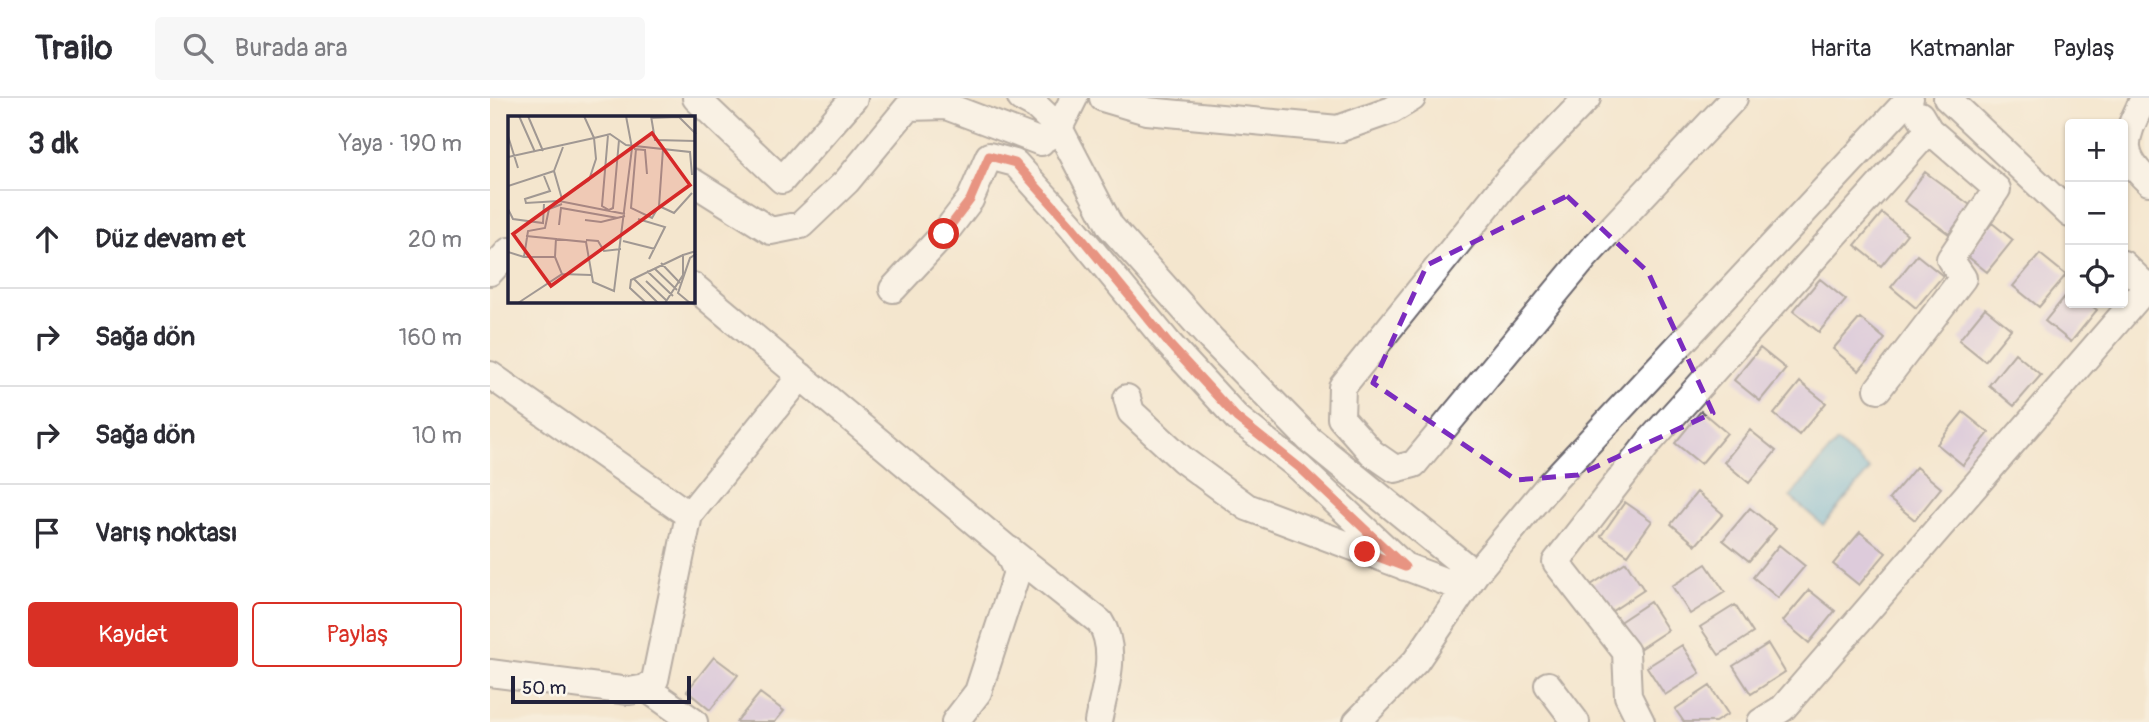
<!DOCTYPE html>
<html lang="tr">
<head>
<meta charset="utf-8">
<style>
  :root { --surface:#fff; --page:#f7f7f7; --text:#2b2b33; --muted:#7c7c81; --line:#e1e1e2; --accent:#d93025 }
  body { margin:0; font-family:Pangolin,sans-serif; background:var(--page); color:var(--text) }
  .controls { position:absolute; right:21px; top:21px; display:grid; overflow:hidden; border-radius:7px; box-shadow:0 2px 5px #0004 }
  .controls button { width:63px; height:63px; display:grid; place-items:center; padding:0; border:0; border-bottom:2px solid var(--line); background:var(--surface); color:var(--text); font:35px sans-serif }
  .scale { position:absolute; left:21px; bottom:18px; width:180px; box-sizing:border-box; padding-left:7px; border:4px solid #22223b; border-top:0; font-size:19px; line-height:24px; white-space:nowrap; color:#22223b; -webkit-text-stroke:5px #fbf7ec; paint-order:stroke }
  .stop { position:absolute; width:21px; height:21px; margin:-16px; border:5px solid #d93025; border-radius:50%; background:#fff }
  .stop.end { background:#d93025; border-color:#fff; box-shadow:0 2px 7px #0008 }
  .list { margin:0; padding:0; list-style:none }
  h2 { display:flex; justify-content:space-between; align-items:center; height:91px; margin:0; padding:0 28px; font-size:30px }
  h2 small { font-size:23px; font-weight:400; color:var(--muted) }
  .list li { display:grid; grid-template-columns:46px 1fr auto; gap:21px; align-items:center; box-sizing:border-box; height:98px; padding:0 28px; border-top:2px solid var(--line) }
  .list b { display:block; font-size:26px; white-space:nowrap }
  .list em { font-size:23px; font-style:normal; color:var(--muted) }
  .actions { display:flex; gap:14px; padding:21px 28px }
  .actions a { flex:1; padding:16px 0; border:2px solid var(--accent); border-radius:7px; text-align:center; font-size:24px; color:var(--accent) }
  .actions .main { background:var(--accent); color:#fff }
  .icon { flex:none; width:38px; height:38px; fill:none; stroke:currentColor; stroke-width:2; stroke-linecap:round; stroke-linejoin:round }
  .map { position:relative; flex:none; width:1659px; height:624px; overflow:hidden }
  header { display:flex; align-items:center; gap:42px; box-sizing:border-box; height:98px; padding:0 35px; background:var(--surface); border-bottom:2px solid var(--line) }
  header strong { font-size:33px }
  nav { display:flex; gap:38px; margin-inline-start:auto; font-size:24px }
  .search { width:490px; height:63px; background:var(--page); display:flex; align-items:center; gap:18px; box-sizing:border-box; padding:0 24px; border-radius:7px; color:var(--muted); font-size:26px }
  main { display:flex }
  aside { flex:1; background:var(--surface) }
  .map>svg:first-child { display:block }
  .water { fill:#60b4dc; stroke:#416b8c; stroke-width:2 }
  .building { fill:#c0abec }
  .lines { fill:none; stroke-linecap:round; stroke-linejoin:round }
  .minor-casing { stroke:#6c676e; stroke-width:30 }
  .minor { stroke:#fff; stroke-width:26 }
  .route { stroke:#d93025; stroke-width:9 }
  .marked { fill:none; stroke:#7b2cbf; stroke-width:5; stroke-dasharray:14 9; stroke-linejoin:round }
  .inset-road { fill:none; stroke:#a09893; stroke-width:2 }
  .view { fill:#d62828; fill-opacity:0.15; stroke:#d62828; stroke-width:3.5 }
  .inset-edge { fill:none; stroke:#22223b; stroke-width:3.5 }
</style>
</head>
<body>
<header>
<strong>Trailo</strong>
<div class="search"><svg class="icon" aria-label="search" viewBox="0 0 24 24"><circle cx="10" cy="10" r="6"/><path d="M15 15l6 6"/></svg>Burada ara</div>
<nav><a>Harita</a><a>Katmanlar</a><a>Paylaş</a></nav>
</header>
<main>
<aside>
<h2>3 dk<small>Yaya · 190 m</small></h2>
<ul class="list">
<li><svg class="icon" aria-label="ahead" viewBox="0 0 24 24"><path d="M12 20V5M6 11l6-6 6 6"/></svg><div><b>Düz devam et</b></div><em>20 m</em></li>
<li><svg class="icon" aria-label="right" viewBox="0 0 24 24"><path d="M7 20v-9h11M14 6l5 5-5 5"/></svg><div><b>Sağa dön</b></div><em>160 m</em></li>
<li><svg class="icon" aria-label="right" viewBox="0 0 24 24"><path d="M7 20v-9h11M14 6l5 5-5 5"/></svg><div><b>Sağa dön</b></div><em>10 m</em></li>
<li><svg class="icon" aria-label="arrive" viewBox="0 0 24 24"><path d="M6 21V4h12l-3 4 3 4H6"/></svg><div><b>Varış noktası</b></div></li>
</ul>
<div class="actions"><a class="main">Kaydet</a><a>Paylaş</a></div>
</aside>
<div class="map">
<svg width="1659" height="624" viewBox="0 0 1659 624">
  <rect width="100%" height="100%" fill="#fbf7ec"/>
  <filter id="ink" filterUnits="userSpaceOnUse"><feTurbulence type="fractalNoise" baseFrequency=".0143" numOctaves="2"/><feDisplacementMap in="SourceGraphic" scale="14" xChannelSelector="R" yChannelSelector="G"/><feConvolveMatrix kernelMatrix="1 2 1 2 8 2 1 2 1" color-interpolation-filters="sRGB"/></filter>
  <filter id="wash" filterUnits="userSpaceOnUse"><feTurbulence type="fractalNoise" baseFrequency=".00686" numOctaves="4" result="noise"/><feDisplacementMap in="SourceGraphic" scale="28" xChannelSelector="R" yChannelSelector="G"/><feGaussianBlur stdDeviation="1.57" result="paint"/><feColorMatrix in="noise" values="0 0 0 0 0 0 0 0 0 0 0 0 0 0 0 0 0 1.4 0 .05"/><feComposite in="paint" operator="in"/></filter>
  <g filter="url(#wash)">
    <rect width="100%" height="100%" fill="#f4e6ce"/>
    <!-- water -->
    <path class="water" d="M1347 344 1380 372 1333 427 1300 399Z"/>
    <g id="blocks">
      <!-- building -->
      <path class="building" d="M1435 74 1480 107 1459 136 1414 103Z
        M1392 115 1417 136 1391 168 1365 147Z
        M1502 125 1523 142 1497 174 1476 157Z
        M1550 156 1576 177 1549 209 1523 188Z
        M1427 157 1453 178 1426 210 1401 189Z
        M1330 181 1356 202 1329 234 1303 213Z
        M1580 192V205H1598L1607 212 1581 244 1555 223Z
        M1495 210 1521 231 1495 263 1469 242Z
        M1370 220 1395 241 1369 273 1343 251Z
        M1270 250 1296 271 1270 303 1244 282Z
        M1525 255 1551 277 1524 308 1499 287Z
        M1310 284 1336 305 1309 337 1284 316Z
        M1211 313 1237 335 1211 366 1185 345Z
        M1473 314 1499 335 1473 367 1447 346Z
        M1260 332 1286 353 1259 385 1234 364Z
        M1426 369 1451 390 1425 422 1399 401Z
        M1207 394 1233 416 1206 447 1181 426Z
        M1135 404 1162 423 1138 457 1111 438Z
        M1260 410 1286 431 1259 463 1233 442Z
        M1370 434 1396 455 1369 487 1343 466Z
        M1289 447 1315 468 1288 500 1263 479Z
        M1136 464 1154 492 1119 515 1101 487Z
        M1216 466 1235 494 1200 516 1182 488Z
        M1319 492 1345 513 1319 545 1293 523Z
        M1160 504 1178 532 1143 555 1125 527Z
        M1245 507 1263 535 1229 557 1210 529Z
        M1278 546 1295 574 1261 596 1243 568Z
        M1192 547 1210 575 1175 597 1157 569Z
        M224 559 248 577 220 612 197 593Z
        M1220 588 1238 616 1225 624H1194L1185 611Z
        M270 595 294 613 285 624H246Z"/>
    </g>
  </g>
  <g filter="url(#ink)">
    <use href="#blocks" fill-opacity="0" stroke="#6c676e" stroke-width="2"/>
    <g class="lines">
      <defs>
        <path id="minor" d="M206 0 292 82 364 0
          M531 0 546 8 569 30 620 128 721 241 819 341 985 476
          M613 0 657 13 848 31 902 12 922 0
          M1097 0 1019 81 852 289 851 320 882 355 905 371 924 366 1096 158 1244 0
          M1457 0 1580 116
          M1654 0C1637 37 1624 53 1659 84
          M556 40 569 30 584 0
          M203 84 281 133 311 127 357 83 418 9 456 8 551 44
          M1633 166 1659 191
          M0 174 19 153
          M203 188 516 450 527 474 488 594 465 624
          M403 191 454 136 480 102 499 58 525 65 580 126 679 246 747 320 810 370 915 469
          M0 277 199 417
          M1388 291 1473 180 1460 161 1507 91 1439 32 1430 17
          M637 300 641 314 693 362 757 409 975 491
          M518 451 610 524C629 553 614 592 608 624
          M0 575 139 593 156 590 165 582 199 417 311 278
          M1058 587 1086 624
          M156 590 204 624
          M867 624 926 563 985 476 1060 386 1420 0
          M1151 624 1138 598 1136 554 1066 464 1160 343 1439 32
          M1271 624 1293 610 1657 189"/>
      </defs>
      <!-- minor casing -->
      <use href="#minor" class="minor-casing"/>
      <!-- minor -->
      <use href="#minor" class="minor"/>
    </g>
  </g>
  <g class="lines" filter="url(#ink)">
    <!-- route -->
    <path class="route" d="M454 136 480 102 499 58 525 65 580 126 679 246 747 320 810 370 915 469 875 454"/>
  </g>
  <!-- marked area -->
  <path d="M0 0H1659V624H0ZM1077 98 1158 174 1223 315 1088 377 1026 382 883 285 937 167Z" fill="#f4e6ce" fill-opacity=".55" fill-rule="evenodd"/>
  <path class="marked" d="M1077 98 1158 174 1223 315 1088 377 1026 382 883 285 937 167Z"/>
  <!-- overview -->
  <g transform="translate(18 18)">
    <rect width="187" height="187" fill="#f4e6ce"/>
    <path class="inset-road" d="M11 0 27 36M20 0 35 35M76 0 86 22 102 18 118 29 182 36 184 59M143 0 147 24 188 25M143 2 171 1 188 18M100 19 94 90 101 94 105 92 111 24M0 20 10 52M126 33 137 34 139 58M128 33 123 92 144 102 151 90 155 33M0 41 86 22 88 43 81 64 54 82M36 60 42 75 17 83 18 87 51 85 117 98M0 70 46 55M54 83 46 55 55 31M151 90 166 97 184 77M0 93 5 103 35 107 36 88M130 103 157 111 141 143M77 104 93 106 117 100M51 109 53 92 110 102M18 120 78 126 85 166 106 175 124 32 118 0M78 124 90 125 96 135 113 133M115 125 147 133M0 136 16 141H47M16 141 20 115 37 112 41 93 54 88M153 147 172 167M146 152 169 174M139 155 165 180M54 158 83 159M125 162 150 187M138 165 159 185M10 187 54 158 47 141 48 122M138 187 122 172 123 164 175 139M157 187 175 159V139L188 135M182 187 170 177 182 142 188 138"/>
    <path class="view" d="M144 17 182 69 43 170 5 118Z"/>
    <rect width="187" height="187" class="inset-edge"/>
  </g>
</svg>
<div class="controls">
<button>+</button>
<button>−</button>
<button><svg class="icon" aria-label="locate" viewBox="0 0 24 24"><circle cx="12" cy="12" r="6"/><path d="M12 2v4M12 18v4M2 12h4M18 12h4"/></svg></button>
</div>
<div class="scale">50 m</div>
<div class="stop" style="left:454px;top:136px"></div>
<div class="stop end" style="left:875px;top:454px"></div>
</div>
</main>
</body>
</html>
